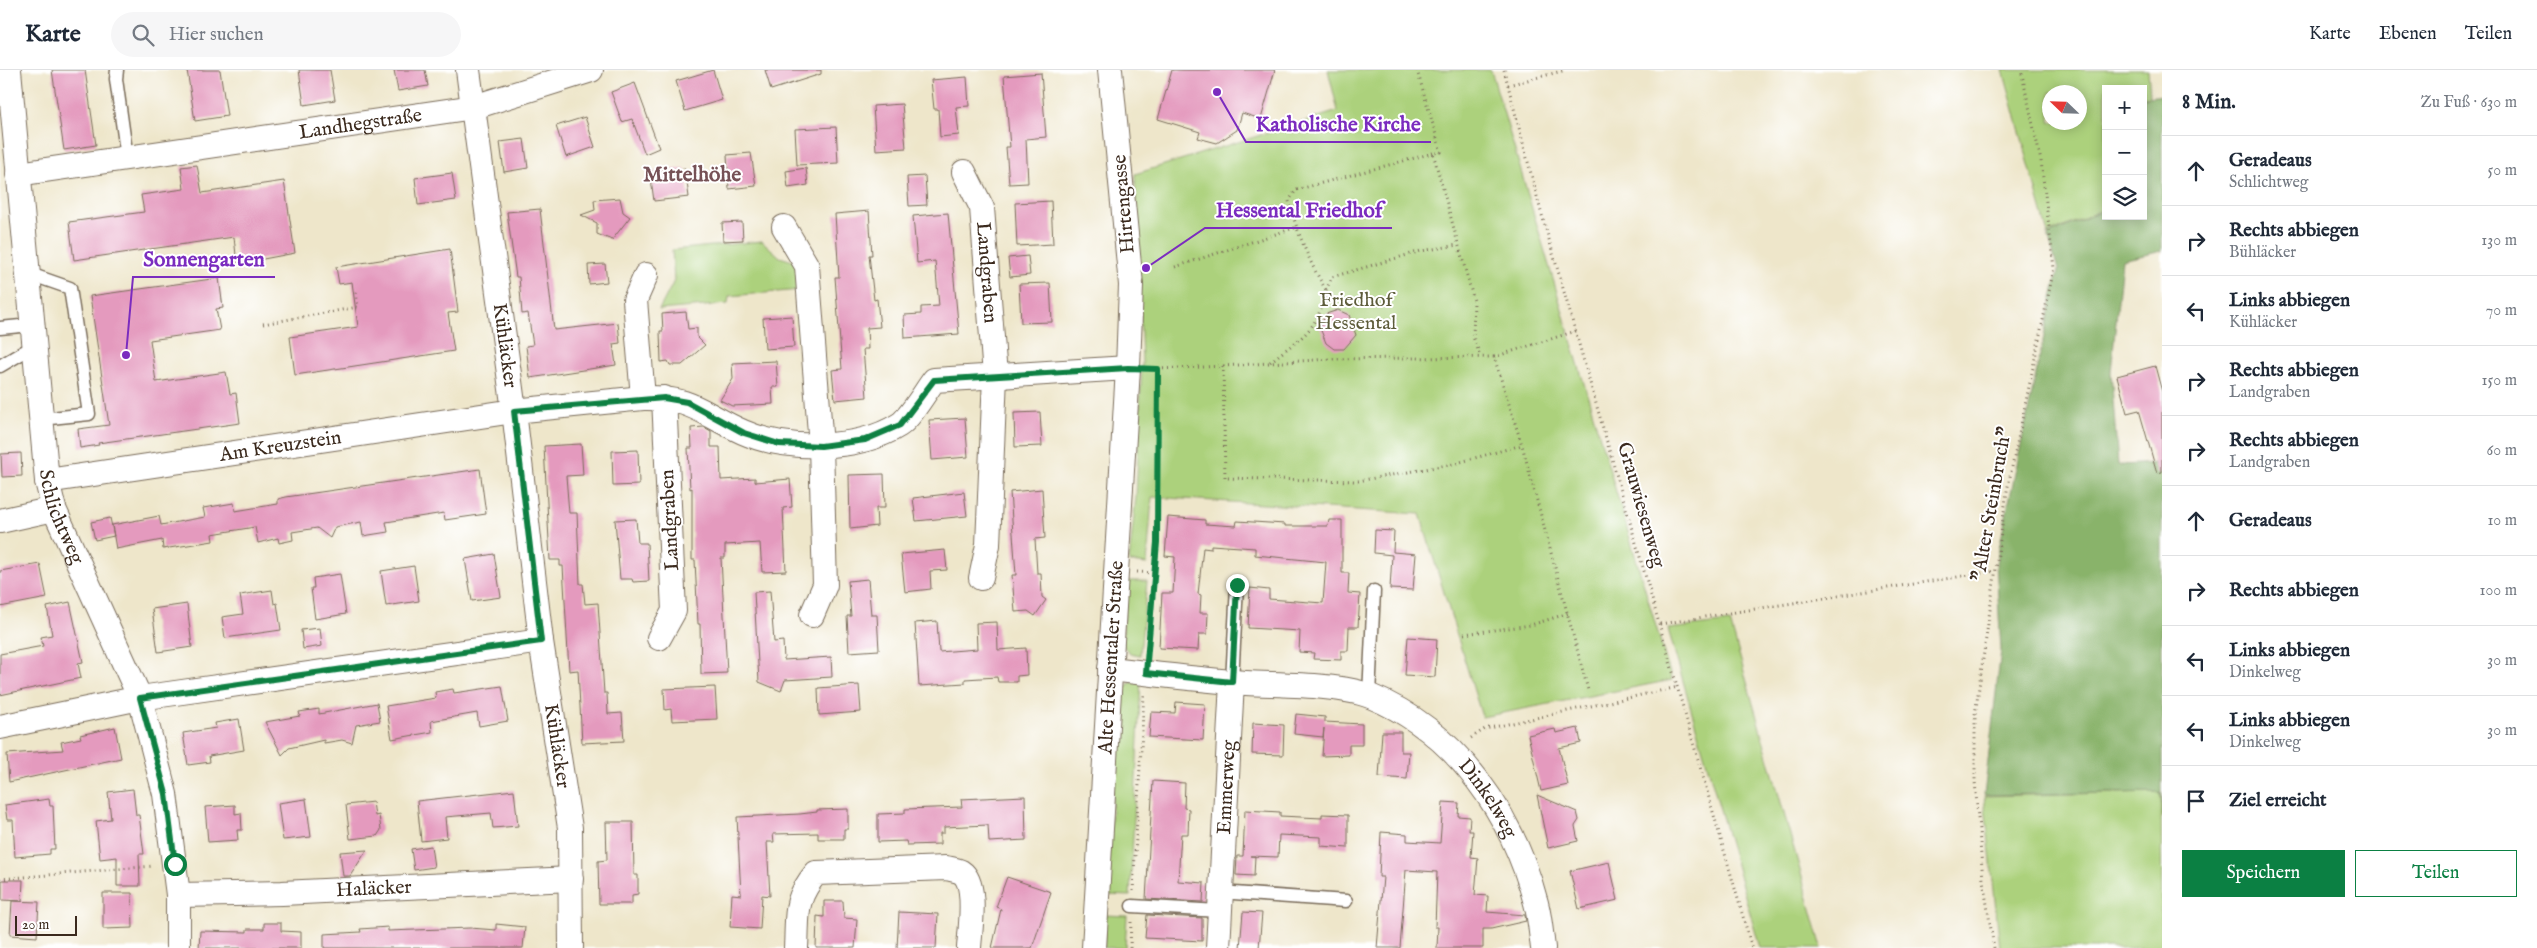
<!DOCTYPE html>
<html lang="de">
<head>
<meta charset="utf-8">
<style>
  :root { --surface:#fff; --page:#f6f6f7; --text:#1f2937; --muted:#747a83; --line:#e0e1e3; --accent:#0b8043 }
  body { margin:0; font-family:"IM FELL English",serif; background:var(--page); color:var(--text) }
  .controls { position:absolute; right:15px; top:15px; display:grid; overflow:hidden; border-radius:0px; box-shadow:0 2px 12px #0003 }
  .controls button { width:45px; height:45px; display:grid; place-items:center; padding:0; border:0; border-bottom:1px solid var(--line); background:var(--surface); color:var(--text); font:25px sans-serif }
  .compass { position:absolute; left:2042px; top:15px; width:45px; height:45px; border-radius:50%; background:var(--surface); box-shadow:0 2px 12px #0003; rotate:293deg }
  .scale { position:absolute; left:15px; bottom:12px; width:62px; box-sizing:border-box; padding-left:5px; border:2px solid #3b2a1e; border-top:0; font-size:14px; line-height:18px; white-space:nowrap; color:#3b2a1e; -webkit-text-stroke:4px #fff; paint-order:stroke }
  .stop { position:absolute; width:15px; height:15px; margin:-11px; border:4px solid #0b8043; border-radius:50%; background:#fff }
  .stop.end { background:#0b8043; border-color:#fff; box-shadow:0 1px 5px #0008 }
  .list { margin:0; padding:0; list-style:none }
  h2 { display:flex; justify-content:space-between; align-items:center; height:65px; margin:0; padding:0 20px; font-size:21px }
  h2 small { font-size:16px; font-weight:400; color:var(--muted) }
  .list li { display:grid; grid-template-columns:32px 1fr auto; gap:15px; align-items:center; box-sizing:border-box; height:70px; padding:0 20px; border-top:1px solid var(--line) }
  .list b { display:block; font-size:19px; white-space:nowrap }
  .list p { margin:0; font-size:16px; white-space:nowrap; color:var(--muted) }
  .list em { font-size:16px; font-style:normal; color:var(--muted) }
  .actions { display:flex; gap:10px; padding:15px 20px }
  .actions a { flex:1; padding:11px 0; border:1px solid var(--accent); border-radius:0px; text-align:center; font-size:18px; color:var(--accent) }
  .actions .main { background:var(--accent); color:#fff }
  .icon { flex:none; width:28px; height:28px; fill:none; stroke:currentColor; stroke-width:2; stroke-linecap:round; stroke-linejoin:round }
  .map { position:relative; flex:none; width:2162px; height:878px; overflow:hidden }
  header { display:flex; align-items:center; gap:30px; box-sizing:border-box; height:70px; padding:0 25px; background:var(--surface); border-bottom:1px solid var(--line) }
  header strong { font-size:24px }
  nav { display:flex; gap:28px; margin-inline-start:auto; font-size:18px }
  .search { width:350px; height:45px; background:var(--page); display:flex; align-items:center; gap:12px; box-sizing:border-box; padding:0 18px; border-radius:28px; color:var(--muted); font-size:19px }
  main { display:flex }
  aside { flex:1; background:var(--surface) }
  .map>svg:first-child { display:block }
  .green { fill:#acd17b; stroke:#747e4c; fill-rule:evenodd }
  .forest { fill:#89b36b; stroke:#626e44 }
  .building { fill:#e49abe }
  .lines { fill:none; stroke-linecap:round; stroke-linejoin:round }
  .lane-casing { stroke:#7a6c5a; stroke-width:15 }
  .street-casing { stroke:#7a6c5a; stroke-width:26 }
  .path { stroke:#7a6c5a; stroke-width:3; stroke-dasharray:1 4; stroke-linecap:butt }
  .lane { stroke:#fff; stroke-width:12 }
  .street { stroke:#fff; stroke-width:24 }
  .route { stroke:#0b8043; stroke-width:6 }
  .labels { text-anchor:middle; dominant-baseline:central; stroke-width:4; stroke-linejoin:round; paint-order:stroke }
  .street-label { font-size:20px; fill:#3b2a1e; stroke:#fff }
  .park-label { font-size:20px; fill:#5d5c3a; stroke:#fff }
  .neighbourhood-label { font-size:21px; font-weight:bold; fill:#765156; stroke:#fff }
  .leader { fill:none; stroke:#7b2cbf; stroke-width:2 }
  .callout-dot { fill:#7b2cbf; stroke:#fff; stroke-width:2 }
  .callout-label { font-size:21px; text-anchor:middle; font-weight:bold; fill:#7b2cbf; stroke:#fff; stroke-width:4; stroke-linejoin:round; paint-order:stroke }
</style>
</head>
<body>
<header>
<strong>Karte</strong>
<div class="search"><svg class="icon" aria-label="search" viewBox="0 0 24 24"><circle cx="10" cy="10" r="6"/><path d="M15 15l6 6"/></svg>Hier suchen</div>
<nav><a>Karte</a><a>Ebenen</a><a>Teilen</a></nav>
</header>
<main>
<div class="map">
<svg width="2162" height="878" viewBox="0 0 2162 878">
  <rect width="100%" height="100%" fill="#fff"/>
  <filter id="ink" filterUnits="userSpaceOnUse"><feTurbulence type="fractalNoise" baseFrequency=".02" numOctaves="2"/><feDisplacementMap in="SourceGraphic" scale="10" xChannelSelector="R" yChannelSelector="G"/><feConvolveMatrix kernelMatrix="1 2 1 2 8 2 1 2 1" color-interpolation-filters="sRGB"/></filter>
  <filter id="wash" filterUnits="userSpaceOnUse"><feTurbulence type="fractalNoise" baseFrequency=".0096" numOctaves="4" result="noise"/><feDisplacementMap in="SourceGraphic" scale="20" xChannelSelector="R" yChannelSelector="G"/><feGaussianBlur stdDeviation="1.12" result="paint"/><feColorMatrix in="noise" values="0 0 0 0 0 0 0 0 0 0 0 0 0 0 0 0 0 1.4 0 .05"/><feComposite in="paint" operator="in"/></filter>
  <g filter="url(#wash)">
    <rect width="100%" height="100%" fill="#eee6ca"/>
    <!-- green -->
    <path class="green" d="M1328 0H1491L1672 610 1482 647 1420 444 1152 427 1147 494 1129 492 1136 427 1142 292 1135 104 1338 41Z
      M2003 0H2148L2150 26 2143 27V19H2106V138L2048 164ZM2050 22H2080V52H2050Z
      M762 171 780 187 799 193 801 220 729 226 728 234 659 240 674 211 672 180Z
      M1127 511H1147L1140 585 1130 583 1122 575Z
      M1730 552 1822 878H1760L1668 559Z
      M1141 610 1130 826 1106 825 1119 627 1128 614Z
      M2161 722 2162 878H2000L1984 726Z
      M1105 845 1127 846 1125 878H1104Z"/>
    <!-- forest -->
    <path class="forest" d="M2162 25V181L2122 190 2111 302 2118 395 2162 393V746L2161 722 1984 725 2001 580 1996 493 2058 200 2048 165 2106 139V146H2143V28Z"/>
    <g id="blocks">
      <!-- building -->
      <path class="building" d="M52 0H85L96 75 64 80Z
        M187 0H220L227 46 195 51Z
        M299 0H330L335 30 304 35Z
        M394 0H425L428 16 398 21Z
        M713 0 722 30 685 41 676 11Z
        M765 0H821V4L771 20Z
        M1172 0H1275L1261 49 1242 43 1237 60 1217 73 1198 68 1200 62 1158 49Z
        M1041 3 1046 67 1026 69 1028 113 1009 114 1006 77H1010L1004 6Z
        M967 7 969 36 956 37 959 65 940 67 938 39H934L931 10Z
        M635 13 659 78 645 84 632 49 622 52 611 22Z
        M902 34 906 78 876 80 873 36Z
        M585 47 595 77 566 87 556 56Z
        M836 57 838 93 797 95 795 59Z
        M524 69 528 98 504 102 500 72Z
        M751 83 756 116 729 119 727 85Z
        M197 95 202 123 284 111 295 183 237 194 234 167 74 190 69 152 144 142 141 125 184 119 181 97Z
        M685 98 689 127 654 131 650 102Z
        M806 98 808 115 788 118 786 101Z
        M452 103 456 130 418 135 415 108Z
        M925 106 927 135 909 136 907 107Z
        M620 128 623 142 630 147 612 170 597 164V153L581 145 595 140 594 130Z
        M1051 131 1053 174 1017 176 1015 133Z
        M540 139 554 260 618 253 620 273 613 274 616 295 530 308 526 276 533 275 528 243 522 244 519 207H516L507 142Z
        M869 141 872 185H869L874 230 877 229 880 257 867 258 868 279H863L867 327 835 330 832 300 842 299 835 207H839L835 144Z
        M948 143 959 264 905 268 904 245 921 244V237L939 236 935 191 917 193 913 146Z
        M742 152 743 170 723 171 722 153Z
        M450 179 458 242 448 243 454 281 295 305 290 267 358 257 352 212 339 214 336 197Z
        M1028 186 1030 205 1010 207 1008 188Z
        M605 194 607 212 589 214 588 195Z
        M219 208 223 238 216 239 220 260 150 270 156 312 226 302 230 324 236 323 240 353 98 373 99 375 80 378 78 359 109 355 90 226Z
        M1050 213 1052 252 1021 253 1019 214Z
        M1338 240 1349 245 1356 265 1344 279H1334L1326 273 1320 258 1326 244Z
        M686 242 688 259 697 258V267L705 275 682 295H670L668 291 661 292 660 261H663L662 244Z
        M792 246 794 277 765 279 763 248Z
        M776 291 778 317H772L773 334 732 336 720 330 733 309 732 293Z
        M2155 296 2162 322V402L2157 403 2139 340 2127 343 2117 306Z
        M1040 342 1042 376 1015 377 1014 343Z
        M965 348 968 387 932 390 929 350Z
        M704 357 711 361V377H720L721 410 755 408V412L790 409 792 437 783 438 786 501 762 502 760 473 725 475V488H721L727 603 701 604 700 554H698L695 490H692V418L690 419 688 378H692L691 358Z
        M581 374 583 405 566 406 569 443H577L580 514H583L585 534 598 533 604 623H607L608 644 622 643 624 671 582 673 578 600 569 601 563 496H560V490H550L544 376Z
        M638 380 639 415 613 416 612 381Z
        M21 383 22 406 2 407 1 384Z
        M480 399 486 444 445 450 444 443 386 452 388 462 363 466 361 452 335 457 330 468 317 458 292 462 293 470 279 473 278 468 258 473 255 457 212 464 213 471 163 479 162 470 116 479 112 455 159 446 161 455 205 447 203 438 234 433 235 441 278 434V429L286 427Z
        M884 404 885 438H876L877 456 850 459 849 405Z
        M1042 419 1045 468 1035 469 1037 503H1041L1042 527 1046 530 1035 546 1028 541 1015 542 1012 505H1016L1010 422Z
        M964 422 967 446 916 451 913 428Z
        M1168 447 1205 450V454L1236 456 1237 451 1285 454V456H1328L1329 450H1342V503H1349L1348 523 1360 524 1358 557H1349L1348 581H1341V590L1313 589 1314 583 1299 582 1300 561 1248 558 1250 518 1269 520V529L1323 533 1326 492 1255 485V478L1211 475V479L1203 478 1198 524 1201 525 1200 543H1208L1207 564H1199L1198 580 1159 578 1162 523H1173L1175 487 1165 486Z
        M110 448 114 466 95 470 91 452Z
        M636 449 638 473H647L649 511 633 512 632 509H620L615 450Z
        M1375 460 1394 461 1393 482 1416 484 1413 520 1390 519 1392 485 1374 483Z
        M945 480 947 500 930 501 931 519 905 522 901 484Z
        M494 484 501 527 472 531 465 489Z
        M40 494 47 528 0 537V501Z
        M414 496 419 531 386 536 381 501Z
        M340 504 346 544 315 549 311 518H314L313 508Z
        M868 509 871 545H877L879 580 849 582 847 546H851L848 511Z
        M272 520 274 534 277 533 281 560 225 568 222 547 243 544 240 525Z
        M770 521 774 572 783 571 784 590 831 587 832 607 785 610 781 621 759 612 754 522Z
        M70 532 83 592 78 593 81 608 0 625V584L43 576 41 567 52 565 47 537Z
        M187 534 192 577 158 582 152 539Z
        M937 551 939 582 977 579 976 553 997 552 998 580 1026 578 1027 605 1017 606V612H998L997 607 965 609V613L919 616 915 553Z
        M320 558 322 576 303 579 301 560Z
        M1408 567 1437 569 1435 607 1405 605Z
        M859 615 861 642 819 645 818 618Z
        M502 616 508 651 479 656 477 643 431 651 432 662 392 669 386 636 436 628 435 622 453 619 454 623Z
        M715 617 717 649 672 651 671 639 665 640 664 619Z
        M1176 632 1205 634 1203 670 1149 667 1151 642 1175 643Z
        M377 633 380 651 356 655 352 673 342 670 324 673V670L289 678 282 685 265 652 300 646 299 642 319 639V644Z
        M1296 644 1325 647V652L1362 654V675H1349V685L1322 686 1324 658 1323 667 1294 664Z
        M239 649 244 680 209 686 210 692 188 695 183 663 216 658 215 653Z
        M1253 653 1284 655 1283 685 1252 684Z
        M115 657 121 688 9 712 7 684 63 680 61 672 81 668 80 665Z
        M1578 658 1581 673 1559 678 1568 715 1541 721 1528 665 1555 659 1556 663Z
        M1382 662H1401V682H1409L1407 709 1379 707Z
        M1153 711 1185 713 1184 738 1189 739 1188 764H1181L1178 811 1204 813 1203 832 1146 829Z
        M133 719 136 745H139L144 784H139L140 816H117V787L100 789 96 751 111 749 108 722Z
        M514 720 518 756 493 758 491 743 445 747 447 768 421 771 417 731Z
        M1537 725 1577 742 1579 750 1575 756 1578 771 1548 778Z
        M1025 726 1026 770 989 772 988 755 944 757V763H940V774L907 775 906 771 878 772V744L905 743V739L962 737 961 729Z
        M49 729 50 736H53L55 779H50V784L15 787 13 750H7L5 735Z
        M306 729 311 767 283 770 278 733Z
        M373 732 375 746 379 745 381 760 377 766 350 769 346 735Z
        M1443 732 1459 733 1458 746 1470 747 1469 761H1473L1471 787 1478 788 1475 825 1488 826 1487 842 1525 845 1526 851 1491 859H1483V878H1437L1438 857H1435L1437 802 1406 800 1400 878H1377L1383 807H1379L1381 762 1407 764V771L1440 773Z
        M235 735V744L241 743 242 760H237L238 770 208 772 205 737Z
        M848 739V759H844V769H818V763L773 764 774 772H767L770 826 762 825 760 859 730 857 732 824 741 825 737 747 800 744 817 742V740Z
        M1245 740 1280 742V746L1322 748V744L1348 745V778L1321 776V767L1279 765 1278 787 1250 786H1255L1254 806 1236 805 1237 786H1243Z
        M606 752H633L634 805H638V824L632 825V834H599L598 791 607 790Z
        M431 776 434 797 414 800 411 779Z
        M367 780 350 806H343L340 782Z
        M1609 792 1618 830 1579 839 1570 801Z
        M1007 807 1051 822 1032 878H992L1001 839 996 837Z
        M2 810H23L22 831 2 830Z
        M103 823H132L133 858 103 859Z
        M12 831 39 832 37 867 10 865Z
        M824 831H843L844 848 857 849 855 878H816L817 846 824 847Z
        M899 842 938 844 936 878H897Z
        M1243 842 1262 843 1259 878H1240Z
        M1147 845 1202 848V871L1145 868Z
        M264 853H281V861L301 862V878H199L200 861 247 862V859H264Z
        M496 854 525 857 523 878H324V864L361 862 360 859 388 857V861L470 858 496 860Z"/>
    </g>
  </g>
  <g filter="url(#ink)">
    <use href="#blocks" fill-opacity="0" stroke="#7a6c5a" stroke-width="1"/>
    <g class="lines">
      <defs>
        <path id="lane" d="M117 0 116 9 127 88
          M27 203 70 218 89 344 41 349
          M0 258 31 255
          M0 296 34 276
          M1232 612 1237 515
          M1369 625 1374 521
          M1220 822 1346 831
          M1132 836 1219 841"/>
        <g id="street">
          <path id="s1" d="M9 0 47 411 54 439 140 628 165 724 178 825V878"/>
          <path id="s2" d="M468 0 514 341 541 571 570 758 571 878"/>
          <path id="s3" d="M964 102 982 138 995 306 988 475 981 508"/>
          <path id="s4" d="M18 104 474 37 591 0"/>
          <path d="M784 157 807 196 821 376 825 515 812 545"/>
          <path d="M643 328 635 230 646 205"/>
          <path id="s5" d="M47 411 514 341 643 328C693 327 702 344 743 362 786 381 858 381 899 355 910 348 925 322 934 310L1128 298"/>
          <path d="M0 451 54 439"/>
          <path d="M659 568 674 541 664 328"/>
          <path id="s6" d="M1110 599C1155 604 1200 610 1246 613 1279 615 1340 614 1370 626 1457 661 1513 745 1536 833 1540 848 1541 863 1543 878"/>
          <path d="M0 657 140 628 541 571"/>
          <path id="s7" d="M178 825 282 823 571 809"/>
          <path d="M796 878C798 844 793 831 816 803L946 798C950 799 957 800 961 802 978 813 970 860 969 878"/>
          <path id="s8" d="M1094 878 1128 298 1131 215 1110 0"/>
          <path id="s9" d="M1218 878 1232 612"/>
        </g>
      </defs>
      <!-- lane casing -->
      <use href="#lane" class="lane-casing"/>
      <!-- street casing -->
      <use href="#street" class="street-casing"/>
      <!-- path -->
      <path class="path" d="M1417 0 1441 82 1433 83 1474 231 1473 267 1481 287
        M1504 0 1540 138 1752 878
        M1508 15 1566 0
        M1175 197 1297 157
        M1326 220 1332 207 1421 181 1458 175
        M263 254 358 237 356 222
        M1494 287 1576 261
        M1270 292C1302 266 1317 263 1326 220 1309 192 1297 162 1289 131L1296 120 1433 83
        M1223 296 1330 289 1494 287 1522 375
        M1158 299 1223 296 1225 408 1358 411 1453 394 1522 375 1588 620
        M1137 502 1154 503
        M1660 554 1995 501
        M1464 564 1531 555 1569 543
        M1147 581 1157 471 1158 299H1149
        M1471 668 1485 659 1678 617
        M0 809 154 796
        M1133 821 1144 625
        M1130 878 1131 852
        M1994 878 1983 810 1975 711V645L2007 421 2054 198 2041 91 2021 0"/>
      <!-- lane -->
      <use href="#lane" class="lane"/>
      <!-- street -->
      <use href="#street" class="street"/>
    </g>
  </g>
  <g class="lines" filter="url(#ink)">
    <!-- route -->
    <path class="route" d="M175 794 166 724 140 628 541 571 514 341 664 328 687 332 744 363 779 374 821 376 865 370 900 355 934 310 1128 298 1158 299 1157 472 1146 603 1232 612 1237 515"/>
  </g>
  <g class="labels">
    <!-- street labels -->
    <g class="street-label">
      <text stroke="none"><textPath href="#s4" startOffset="346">Landhegstraße</textPath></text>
      <text transform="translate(1124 134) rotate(-95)">Hirtengasse</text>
      <text stroke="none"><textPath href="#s3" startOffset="105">Landgraben</textPath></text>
      <text stroke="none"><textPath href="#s2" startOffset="278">Kühläcker</textPath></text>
      <text stroke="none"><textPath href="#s5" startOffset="236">Am Kreuzstein</textPath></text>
      <text transform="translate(1992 434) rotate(-80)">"Alter Steinbruch"</text>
      <text transform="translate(1641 435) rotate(74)">Grauwiesenweg</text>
      <text stroke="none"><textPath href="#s1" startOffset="451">Schlichtweg</textPath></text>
      <text transform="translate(670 450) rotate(-93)">Landgraben</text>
      <text stroke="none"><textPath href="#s8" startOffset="291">Alte Hessentaler Straße</textPath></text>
      <text stroke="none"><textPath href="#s2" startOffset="682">Kühläcker</textPath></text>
      <text stroke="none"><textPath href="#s9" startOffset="161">Emmerweg</textPath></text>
      <text stroke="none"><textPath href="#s6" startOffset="421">Dinkelweg</textPath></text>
      <text stroke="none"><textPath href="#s7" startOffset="196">Haläcker</textPath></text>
    </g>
    <!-- park labels -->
    <g class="park-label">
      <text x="1356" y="230">Friedhof<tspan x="1356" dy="23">Hessental</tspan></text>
    </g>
    <!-- neighbourhood labels -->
    <g class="neighbourhood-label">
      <text x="692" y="105">Mittelhöhe</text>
    </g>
  </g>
  <!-- callouts -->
  <path class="leader" d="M1217 22L1246 72H1431M1146 198L1205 158H1392M126 285L133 207H275"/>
  <g class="callout-dot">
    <circle cx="1217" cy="22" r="5"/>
    <circle cx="1146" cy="198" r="5"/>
    <circle cx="126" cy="285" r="5"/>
  </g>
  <g class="callout-label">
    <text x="1338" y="61">Katholische Kirche</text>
    <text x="1299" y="147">Hessental Friedhof</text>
    <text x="204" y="196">Sonnengarten</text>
  </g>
</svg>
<div class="controls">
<button>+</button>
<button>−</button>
<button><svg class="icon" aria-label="layers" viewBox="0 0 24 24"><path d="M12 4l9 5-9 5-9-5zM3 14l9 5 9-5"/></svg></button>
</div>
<svg class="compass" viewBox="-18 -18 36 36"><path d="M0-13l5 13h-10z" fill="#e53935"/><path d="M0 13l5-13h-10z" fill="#747a83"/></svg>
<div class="scale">20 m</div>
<div class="stop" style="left:175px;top:794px"></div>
<div class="stop end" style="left:1237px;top:515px"></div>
</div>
<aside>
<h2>8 Min.<small>Zu Fuß · 630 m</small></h2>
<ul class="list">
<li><svg class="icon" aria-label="ahead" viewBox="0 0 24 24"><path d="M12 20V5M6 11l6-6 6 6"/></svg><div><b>Geradeaus</b><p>Schlichtweg</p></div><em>50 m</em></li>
<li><svg class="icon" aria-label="right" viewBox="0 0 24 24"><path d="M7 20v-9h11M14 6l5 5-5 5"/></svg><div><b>Rechts abbiegen</b><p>Bühläcker</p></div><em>130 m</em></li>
<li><svg class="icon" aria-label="left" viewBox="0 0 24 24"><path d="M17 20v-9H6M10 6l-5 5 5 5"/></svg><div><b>Links abbiegen</b><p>Kühläcker</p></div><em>70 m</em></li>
<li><svg class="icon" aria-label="right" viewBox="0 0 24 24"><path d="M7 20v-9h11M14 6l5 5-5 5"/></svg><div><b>Rechts abbiegen</b><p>Landgraben</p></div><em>150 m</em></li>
<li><svg class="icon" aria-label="right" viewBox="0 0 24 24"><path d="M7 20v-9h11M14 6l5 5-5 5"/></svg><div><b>Rechts abbiegen</b><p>Landgraben</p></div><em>60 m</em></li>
<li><svg class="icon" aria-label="ahead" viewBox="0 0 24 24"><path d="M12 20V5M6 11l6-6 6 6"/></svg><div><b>Geradeaus</b></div><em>10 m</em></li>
<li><svg class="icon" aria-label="right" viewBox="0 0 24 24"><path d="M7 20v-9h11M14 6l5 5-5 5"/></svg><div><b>Rechts abbiegen</b></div><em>100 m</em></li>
<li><svg class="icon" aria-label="left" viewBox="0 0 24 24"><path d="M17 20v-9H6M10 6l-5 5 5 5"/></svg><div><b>Links abbiegen</b><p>Dinkelweg</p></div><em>30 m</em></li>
<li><svg class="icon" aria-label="left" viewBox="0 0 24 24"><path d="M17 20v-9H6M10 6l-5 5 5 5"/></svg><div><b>Links abbiegen</b><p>Dinkelweg</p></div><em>30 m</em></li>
<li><svg class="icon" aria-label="arrive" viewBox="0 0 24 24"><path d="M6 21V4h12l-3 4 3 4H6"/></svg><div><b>Ziel erreicht</b></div></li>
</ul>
<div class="actions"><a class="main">Speichern</a><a>Teilen</a></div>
</aside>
</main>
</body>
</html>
